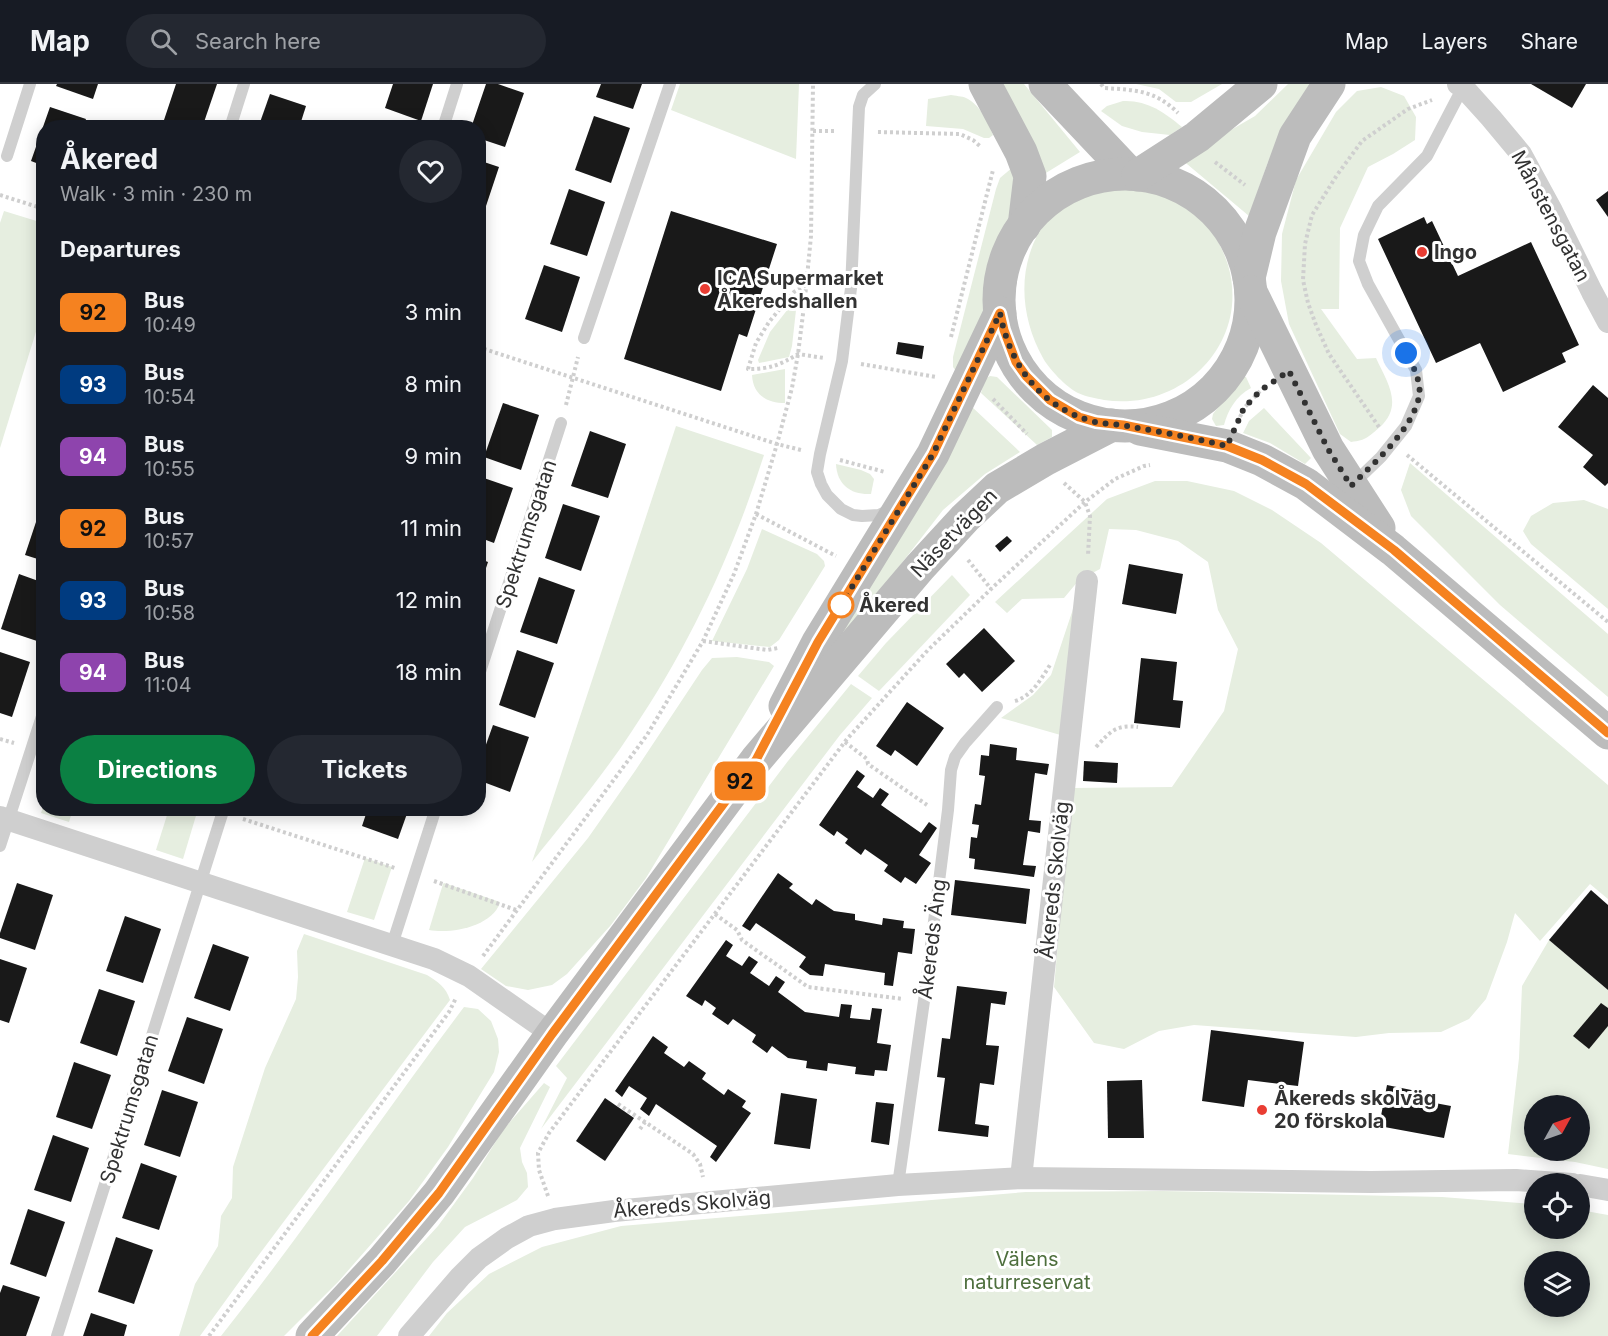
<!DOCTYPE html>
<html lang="en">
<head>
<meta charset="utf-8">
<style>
  body { margin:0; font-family:Inter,sans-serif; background:#242831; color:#f1f3f6; height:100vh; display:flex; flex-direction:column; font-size:22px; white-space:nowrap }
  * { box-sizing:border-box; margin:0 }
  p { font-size:20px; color:#9ea1a6 }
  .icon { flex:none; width:33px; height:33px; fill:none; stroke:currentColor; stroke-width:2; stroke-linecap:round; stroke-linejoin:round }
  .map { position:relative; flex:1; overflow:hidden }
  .drawer { position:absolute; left:36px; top:36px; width:450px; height:696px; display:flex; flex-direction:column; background:#171b24; border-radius:24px; box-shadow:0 3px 15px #0003 }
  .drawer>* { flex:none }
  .badge { padding:0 12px; border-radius:9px; font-size:21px; line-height:39px }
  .needle { width:39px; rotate:50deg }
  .fabs { position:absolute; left:1524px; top:1011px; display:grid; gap:12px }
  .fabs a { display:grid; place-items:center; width:66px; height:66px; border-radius:50%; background:#171b24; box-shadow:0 3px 15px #0003; font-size:30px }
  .you { position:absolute; width:30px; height:30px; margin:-15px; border:4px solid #fff; border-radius:50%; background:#1a73e8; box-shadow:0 0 0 9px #1a73e833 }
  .map>.badge { position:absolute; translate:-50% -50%; box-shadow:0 0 0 3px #fff }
  h2 { padding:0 24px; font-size:22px; line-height:54px }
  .round { display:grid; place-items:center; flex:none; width:63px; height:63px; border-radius:32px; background:#242831 }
  .summary { display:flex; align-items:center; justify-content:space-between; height:102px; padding:0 24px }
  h1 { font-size:28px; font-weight:700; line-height:45px }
  .primary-button { display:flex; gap:12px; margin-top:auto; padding:12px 24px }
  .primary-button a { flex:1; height:69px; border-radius:36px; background:#0b8043; color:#fff; font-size:24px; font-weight:700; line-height:69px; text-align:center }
  .primary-button a+a { background:#242831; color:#f1f3f6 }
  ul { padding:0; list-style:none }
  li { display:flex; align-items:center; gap:18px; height:72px; padding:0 24px }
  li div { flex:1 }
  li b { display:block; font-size:22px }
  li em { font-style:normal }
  li .badge { min-width:66px; font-weight:700; text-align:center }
  header { display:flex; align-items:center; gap:36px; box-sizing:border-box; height:84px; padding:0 30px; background:#171b24; border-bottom:2px solid #363941 }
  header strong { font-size:28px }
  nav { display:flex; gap:33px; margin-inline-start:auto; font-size:21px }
  .search { width:420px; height:54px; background:#242831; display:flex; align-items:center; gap:15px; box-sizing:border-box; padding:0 21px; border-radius:33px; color:#9ea1a6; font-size:22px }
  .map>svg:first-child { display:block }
</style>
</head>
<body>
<header>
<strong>Map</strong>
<div class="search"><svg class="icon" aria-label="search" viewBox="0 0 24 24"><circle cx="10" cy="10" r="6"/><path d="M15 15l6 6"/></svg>Search here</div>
<nav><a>Map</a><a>Layers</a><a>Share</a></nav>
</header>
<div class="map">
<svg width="1608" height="1252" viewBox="0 0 1608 1252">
  <rect width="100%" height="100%" fill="#fff"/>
  <g fill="#e6eee0" fill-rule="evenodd">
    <path d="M680,0h119l-3,75 -125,-49z"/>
    <path d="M990,0h34l56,68 -39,24z"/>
    <path d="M1136,0h86l-31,18h-15l-17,-13z"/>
    <path d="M1288,0h26l-11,14 -35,64 -19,54 -68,-57 74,-43z"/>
    <path d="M1381,3l23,9 12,21 -1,23 -22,14 -25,13 -28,61 -1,81h-18l36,50 19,-1c11,24 28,47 4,69 -12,10 -13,13 -29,15l-11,-8 -51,-110 -8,-43 1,-47 14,-54 40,-68 21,-21z"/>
    <path d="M951,11c4,1 11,1 15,3 13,6 23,24 27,37l-4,3h-5l-21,-9 -37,-3 2,-27z"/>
    <path d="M1123,17c24,-1 41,11 59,26l-12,8 -28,-3 -20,-6 -21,-15 6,-5z"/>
    <path d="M1013,83l2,32 -16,46 -10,35 -2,39 -27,57 -7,-9v-10l43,-168 4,-11z"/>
    <path d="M1118,102c8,0 16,0 23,1 18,3 35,12 49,22 19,14 31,34 38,56 23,78 -46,147 -124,135 -8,-2 -18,-3 -26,-7 -12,-6 -29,-24 -35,-35 -22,-40 -26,-86 -4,-126 5,-9 12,-19 20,-25 18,-13 38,-18 59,-21z"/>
    <path d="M4,127l39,12v86l-43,139v-225z"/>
    <path d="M793,224l3,2 -4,36 -3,11 -30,6 -1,-3 12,-28 18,-23z"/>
    <path d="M785,285v34c-18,0 -32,-8 -33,-28z"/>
    <path d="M990,292l7,1 55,53v7l-15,8 -56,-52 4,-14z"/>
    <path d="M1242,292l4,1 5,11c-15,8 -23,22 -27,37l-8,1 -4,-7 1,-5z"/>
    <path d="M971,322l49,46 -35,22 -42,36 -115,148z"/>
    <path d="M1264,324l47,50 -6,6 -35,-21 -27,-10 6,-12z"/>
    <path d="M676,342l88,29c-31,97 -75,192 -132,276 -30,46 -66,88 -100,131z"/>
    <path d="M1410,379l198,171v63l-108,-92 -89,-89 -10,-26z"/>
    <path d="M836,380l25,6 9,4 4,5 -3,15c-20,1 -34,-9 -35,-30z"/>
    <path d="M1155,397h32l47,10 38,19 49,33 287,242v114l-18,-15 -50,57 -25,-28 -8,29 -21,57 -17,20 -28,13 -52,1 -33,4 -162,-12 -35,6 -35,18 -30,-6 -40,-56 18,-199 100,-1 52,-76 14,-62 -20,-39 -10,-48 -30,-21 -42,-11 -27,-1 -9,40 -21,11 -15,18 -42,1 -15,14 -12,-11 112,-103z"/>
    <path d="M1584,416l24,9v100l-77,-65 -8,-13 8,-15 22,-13z"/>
    <path d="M762,445l55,25 7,7 1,5 -46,74 -9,7 -58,-6 35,-72z"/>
    <path d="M952,491l18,20 -91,96 -21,-15 28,-33z"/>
    <path d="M1073,525l-9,127 -63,-18 32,-23 18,-20z"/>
    <path d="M737,573l32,5 5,4 -128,212 -35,47 -44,49 -15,11 -24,5 -22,-4 -25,-17 107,-131 47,-67 67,-101 10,-12z"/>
    <path d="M851,600l21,14 -32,37 -299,394 26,-51 -11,-12 232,-305z"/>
    <path d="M43,723l1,1 29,1 -4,13 -28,-9z"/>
    <path d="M169,725h29l-15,50 -27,-9z"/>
    <path d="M365,774l27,9 -18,53 -27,-8z"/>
    <path d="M444,799l53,18 3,2c-9,24 -49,31 -71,27l14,-46z"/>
    <path d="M304,850l123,41c11,7 19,12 23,25l-195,260 -55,76h-21l16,-52 23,-38 3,-30 11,-18 1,-31 32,-99 31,-69 2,-22 -1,-26z"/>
    <path d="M1549,856l59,50v179l-33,-7 -67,-8 11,-96 3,-72zM1534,1022h46v44h-46z"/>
    <path d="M464,923l14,2 13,12 7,18 1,13 -5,20 -46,75 -39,54 -71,81 -54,54h-63c85,-107 161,-220 243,-329z"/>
    <path d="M544,999l6,4 -30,61 2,14 5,11 1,14 -11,13 -52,27 -32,35 -56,74h-40l101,-110 35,-48 30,-48z"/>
    <path d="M1162,1107l280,6 92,7v24h46v-18l28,5v121h-1179l18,-23 42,-39 53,-27 79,-21 405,-34zM1534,1178h46v44h-46z"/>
  </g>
  <g fill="#191919">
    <path d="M57,0h41l-5,15 -37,-13z"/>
    <path d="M176,0h41l-15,44h-17l-21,-8z"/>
    <path d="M393,0h40l-12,37 -36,-13z"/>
    <path d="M486,0h12l26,9 -19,54 -27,-9v-10h-7z"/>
    <path d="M601,0h41l-9,25 -37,-12z"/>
    <path d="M1531,0h55l-14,24z"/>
    <path d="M270,10l36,12 -7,22h-41z"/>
    <path d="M50,23l36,12 -3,9h-39v38l-13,-5z"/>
    <path d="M594,32l36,12 -19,55 -36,-13z"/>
    <path d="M478,76l21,7 -18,54 -3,-1z"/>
    <path d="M569,105l36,13 -18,54 -37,-12z"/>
    <path d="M1608,107v26l-12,-17z"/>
    <path d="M671,127l106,33 -30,93 -8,-3 -18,57 -97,-32z"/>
    <path d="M1424,133l3,7 5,-3 26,55 73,-34 48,103 -17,8 4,9 -63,30 -23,-49 -44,20 -58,-124z"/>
    <path d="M544,181l36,12 -18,55 -37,-13z"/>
    <path d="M898,258l26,4 -2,13 -26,-5z"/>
    <path d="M1593,301l15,13v85l-3,3 -22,-19 10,-12 -35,-28z"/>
    <path d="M503,319l36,12 -18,55 -37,-13z"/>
    <path d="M590,347l36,13 -18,54 -37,-12z"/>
    <path d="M478,392l35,12 -19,55 -16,-6z"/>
    <path d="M43,417h1v60l-19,-6z"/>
    <path d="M563,420l37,12 -19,55 -36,-13z"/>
    <path d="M1007,452l5,5 -12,11 -5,-6z"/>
    <path d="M478,474l10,4 -9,27h-1z"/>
    <path d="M1129,480l54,10 -7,40 -54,-10z"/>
    <path d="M19,490l25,9v40l-7,18 -36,-12z"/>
    <path d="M539,493l36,13 -18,54 -37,-12z"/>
    <path d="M984,544l31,33 -33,31 -18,-19 -5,5 -13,-14z"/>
    <path d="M517,566l37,13 -19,55 -36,-13z"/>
    <path d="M0,568l30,10 -18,55 -12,-4z"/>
    <path d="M1141,574l36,4 -4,38 10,1 -3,27 -46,-5z"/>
    <path d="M907,618l37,26 -27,38 -22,-16 -4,6 -15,-10z"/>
    <path d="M493,641l36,12 -19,55 -32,-12v-13z"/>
    <path d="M990,660l27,4 -1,12 33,4 -2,11 -12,-2 -6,47 12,1 -1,12 -12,-2 -5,34 13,1 -2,11 -60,-8 1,-10 -6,-1 2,-21 6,1 2,-13 -7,-1 3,-20 6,1 4,-29 -6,-1 2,-20 8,1z"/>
    <path d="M1084,677l34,2 -1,20 -34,-2z"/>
    <path d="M857,686l8,6 -8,11 16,11 7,-10 9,6 -8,11 40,28 8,-11 8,6 -18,27 12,8 -15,21 -11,-7 -4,6 -17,-12 4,-6 -23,-16 -4,6 -16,-12 3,-4 -11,-8 -3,5 -15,-11z"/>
    <path d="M368,724h41l-11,31 -36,-13z"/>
    <path d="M778,789l15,11 -4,4 23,17 4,-6 18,12 21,3v6l27,5 1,-7 21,3 -1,7 12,1 -3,25 -14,-2 -5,34 -9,-1 1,-12 -60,-9 -2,12 -13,-1 -11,-8 7,-10 -50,-34 -6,8 -8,-5z"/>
    <path d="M955,796l75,9 -4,35 -75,-9z"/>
    <path d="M17,799l36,12 -18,55 -35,-12v-5z"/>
    <path d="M1591,806l17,15v85l-59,-50z"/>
    <path d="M125,832l36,13 -18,54 -37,-12z"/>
    <path d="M726,856l7,5 -7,11 16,10 7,-10 9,6 -8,11 19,13 7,-10 9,6 -7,10 27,20 34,5 2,-13 11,1 -2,13 20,2 2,-12 10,1 -5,34 14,2 -4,26 -12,-1 -1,6 -19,-2 1,-7 -28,-4 -1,8 -21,-3 1,-7 -19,-3 -16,-12 -5,7 -15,-11 4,-7 -23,-16 -5,6 -16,-11 4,-6 -11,-8 -3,6 -16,-10z"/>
    <path d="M213,860l36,13 -19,54 -36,-13z"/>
    <path d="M0,875l27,9 -18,55 -9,-3z"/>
    <path d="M957,902l50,6 -2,13 -14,-2 -5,42 13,1 -5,39 -14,-2 -5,41 14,2 -1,11 -50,-6 7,-53 -8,-1 5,-39 8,1z"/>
    <path d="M99,905l36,12 -18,55 -37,-13z"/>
    <path d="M1601,919l7,5v18l-19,23 -16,-13z"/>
    <path d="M187,933l36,12 -19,55 -36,-13z"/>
    <path d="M1211,946l93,12 -6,44 -50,-6 -4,27 -42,-6z"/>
    <path d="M653,952l15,11 -4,6 20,14 5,-6 17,12 -4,6 22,16 4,-6 18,12 -4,6 9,6 -35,49 -6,-5 7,-11 -61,-42 -7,12 -9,-7 7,-11 -18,-12 -7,11 -7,-6z"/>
    <path d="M74,978l37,13 -19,54 -36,-12z"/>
    <path d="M1142,996l2,58h-36l-1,-57z"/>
    <path d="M1387,1001l34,7 -2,8 32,6 -7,32 -65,-12z"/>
    <path d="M162,1006l36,12 -18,55 -36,-12z"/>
    <path d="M781,1009l36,6 -7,50 -36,-5z"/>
    <path d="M605,1014l29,20 -29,43 -29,-20z"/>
    <path d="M876,1018l18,2 -5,41 -18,-3z"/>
    <path d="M53,1051l36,13 -18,54 -37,-12z"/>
    <path d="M141,1079l36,13 -18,54 -37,-12z"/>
    <path d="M28,1125l37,13 -19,55 -36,-13z"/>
    <path d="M116,1153l37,13 -19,54 -36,-12z"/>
    <path d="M3,1201l37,12 -14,39h-26v-43z"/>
    <path d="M91,1229l36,12 -3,11h-41z"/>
  </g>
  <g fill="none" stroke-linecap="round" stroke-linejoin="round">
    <g stroke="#cfcfcf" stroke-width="4" stroke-dasharray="3 3" stroke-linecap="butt">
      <path d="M1101,0l3,4c31,2 51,2 74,25"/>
      <path d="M813,47h24"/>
      <path d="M878,48l82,2 13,6 8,7"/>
      <path d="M1215,78l30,23"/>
      <path d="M0,111l44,14"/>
      <path d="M806,201l-12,7 -25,30 -13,21 -8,26c22,0 32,-4 50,-15l26,4"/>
      <path d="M951,253l42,-167"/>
      <path d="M478,263l299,97 24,6"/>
      <path d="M861,280l75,13"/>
      <path d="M993,315l34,35"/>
      <path d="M566,321l12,-48"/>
      <path d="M1240,333l4,-9 19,-20"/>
      <path d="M1379,343l-50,-73 -13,-29 -8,-22 -5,-23 2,-36 7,-29 25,-40 25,-34 46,-32 24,-9"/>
      <path d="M1407,371l201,167"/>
      <path d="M840,376l45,12"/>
      <path d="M1064,399l21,19 5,14 -2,40"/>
      <path d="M756,430l80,42"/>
      <path d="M968,476l23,29"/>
      <path d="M703,557l64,9 11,-2"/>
      <path d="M1015,617c17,-5 26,-22 35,-36"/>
      <path d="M0,655l14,4"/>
      <path d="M845,658l22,17 1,5 59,41"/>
      <path d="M1096,663c14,-15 20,-23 42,-20"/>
      <path d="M243,735l152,49"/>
      <path d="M434,797l82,29"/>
      <path d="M715,830l22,16 5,10 66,47 95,12"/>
      <path d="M483,872l164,-221 56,-94 31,-67 22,-60 21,-70 15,-56 6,-34 7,-56 6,-62 2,-152"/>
      <path d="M618,1020l75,50 7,10 3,13"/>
      <path d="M640,1045l5,-7"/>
      <path d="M548,1112l-9,-26 -1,-17 11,-20 298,-394 81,-89 63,-61 94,-87 30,-23 29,-13 6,-1"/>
      <path d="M209,1252l240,-324 7,-14"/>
    </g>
    <g stroke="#cfcfcf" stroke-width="12">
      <path d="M875,0l-12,11 -4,12 -8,181 -9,73 -22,93 -3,18 4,12 6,11 14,14 12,6 9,1 17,-1 11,-5"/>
      <path d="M230,44l14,-44"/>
      <path d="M443,44l14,-44"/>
      <path d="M7,72l23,-72"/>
      <path d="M584,254l86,-254"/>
      <path d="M1352,401l29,-28 25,-31 13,-30 -3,-26 -48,-86 -9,-23 5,-26 14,-29 49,-50 36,-69"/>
      <path d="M478,594l83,-255"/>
      <path d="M0,762l44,-136"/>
      <path d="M392,861l44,-137"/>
      <path d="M898,1101l26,-184 24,-191 3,-40 4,-13 10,-14 32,-36"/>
      <path d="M57,1252l167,-528"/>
    </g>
    <g stroke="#cfcfcf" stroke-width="22">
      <path d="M1458,0l5,3 28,31 30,36 31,57 40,81 16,30"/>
      <path d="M0,733l434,142 35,17 83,58"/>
      <path d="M1021,1094l66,-597"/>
      <path d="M1580,1101l28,5"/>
      <path d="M409,1252l51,-59 19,-19 28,-20 22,-12 26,-7 59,-8 284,-26 123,-7 350,4 145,-2 56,4"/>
    </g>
    <g stroke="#bcbcbc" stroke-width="33">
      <path d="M985,0l36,68 9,24 -6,50"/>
      <path d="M1045,0l85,90"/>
      <circle cx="1125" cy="216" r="126"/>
      <path d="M1138,91l59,-38 64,-53"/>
      <path d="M1249,194l11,-46 35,-96 34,-52"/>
      <path d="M1251,208l77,157 51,79"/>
      <path d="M1140,345l87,17 35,14 44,24 87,66 215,183"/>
      <path d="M785,622l33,-64 115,-188 67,-141"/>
      <path d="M312,1252l70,-75 57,-68 113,-159 204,-274 164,-193 45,-49 32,-30 49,-29 66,-34"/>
    </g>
  </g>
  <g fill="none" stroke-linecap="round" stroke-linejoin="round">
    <g stroke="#fff" stroke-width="14">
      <path id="line" d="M312,1252l70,-75 57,-68 113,-159 204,-274 62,-118 115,-188 67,-141 4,17 12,32 10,14 24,24 29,17 17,5 27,3 104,21 35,14 44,24 88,66 214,183"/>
    </g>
    <use href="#line" stroke="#f58220" stroke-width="9"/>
    <path stroke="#323232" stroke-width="6" stroke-dasharray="0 10.8" d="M841,521l92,-151 67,-141c10,53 41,95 95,109 10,2 21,2 32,4 33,6 67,12 100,20l17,-38 17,-18 28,-19 39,78 23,37c23,-23 61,-56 68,-89 3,-14 -6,-32 -13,-44"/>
  </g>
  <g fill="#e93d33" stroke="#fff" stroke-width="2">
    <circle cx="1422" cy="168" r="6"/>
    <circle cx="705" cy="205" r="6"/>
    <circle cx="1262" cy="1026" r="6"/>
  </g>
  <circle fill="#fff" stroke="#f58220" stroke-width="3" cx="841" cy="521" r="12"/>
  <g text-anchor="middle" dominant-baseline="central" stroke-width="6" stroke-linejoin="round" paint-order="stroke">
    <g font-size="20" fill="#323232" stroke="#fff">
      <text transform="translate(1551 132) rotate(62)">Månstensgatan</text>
      <text transform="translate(954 449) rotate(-46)">Näsetvägen</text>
      <text transform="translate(526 450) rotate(-72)">Spektrumsgatan</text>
      <text transform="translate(1054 796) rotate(-84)">Åkereds Skolväg</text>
      <text transform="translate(932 855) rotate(-83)">Åkereds Äng</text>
      <text transform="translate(129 1025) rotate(-73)">Spektrumsgatan</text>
      <text transform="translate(692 1120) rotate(-5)">Åkereds Skolväg</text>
    </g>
    <g font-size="20" font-weight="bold" fill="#323232" stroke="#fff" text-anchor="start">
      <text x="1434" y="168">Ingo</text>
      <text x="717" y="194">ICA Supermarket<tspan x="717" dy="23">Åkeredshallen</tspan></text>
      <text x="1274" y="1014">Åkereds skolväg<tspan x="1274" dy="23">20 förskola</tspan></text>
    </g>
    <g font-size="20" font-weight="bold" fill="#323232" stroke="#fff" text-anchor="start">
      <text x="859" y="521">Åkered</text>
    </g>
    <g font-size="20" fill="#4e6f3d" stroke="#fff">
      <text x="1027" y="1175">Välens<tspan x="1027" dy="23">naturreservat</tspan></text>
    </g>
  </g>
</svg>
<div class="fabs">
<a><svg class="needle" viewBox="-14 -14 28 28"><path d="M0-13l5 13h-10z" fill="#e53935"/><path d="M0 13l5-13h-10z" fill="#9ea1a6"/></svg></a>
<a><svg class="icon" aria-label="locate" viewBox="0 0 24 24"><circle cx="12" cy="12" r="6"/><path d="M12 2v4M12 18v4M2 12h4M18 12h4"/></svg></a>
<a><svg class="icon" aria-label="layers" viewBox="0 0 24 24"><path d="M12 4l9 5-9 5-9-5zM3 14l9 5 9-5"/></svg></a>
</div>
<div class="you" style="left:1406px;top:269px"></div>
<b class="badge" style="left:740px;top:697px;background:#f58220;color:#111">92</b>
<section class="drawer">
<div class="summary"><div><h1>Åkered</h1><p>Walk · 3 min · 230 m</p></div><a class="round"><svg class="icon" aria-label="heart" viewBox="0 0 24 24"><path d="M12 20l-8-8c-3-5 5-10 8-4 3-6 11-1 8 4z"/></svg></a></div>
<h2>Departures</h2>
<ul>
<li><span class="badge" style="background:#f58220;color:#111">92</span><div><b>Bus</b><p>10:49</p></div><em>3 min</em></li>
<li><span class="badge" style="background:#003b80;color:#fff">93</span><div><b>Bus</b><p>10:54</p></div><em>8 min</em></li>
<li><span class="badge" style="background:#8e44ad;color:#fff">94</span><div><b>Bus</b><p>10:55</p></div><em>9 min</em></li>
<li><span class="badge" style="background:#f58220;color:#111">92</span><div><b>Bus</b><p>10:57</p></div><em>11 min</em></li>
<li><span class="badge" style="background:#003b80;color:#fff">93</span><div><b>Bus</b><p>10:58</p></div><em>12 min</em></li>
<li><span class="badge" style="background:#8e44ad;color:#fff">94</span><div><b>Bus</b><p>11:04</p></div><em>18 min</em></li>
</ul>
<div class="primary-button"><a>Directions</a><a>Tickets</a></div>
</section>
</div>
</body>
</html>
